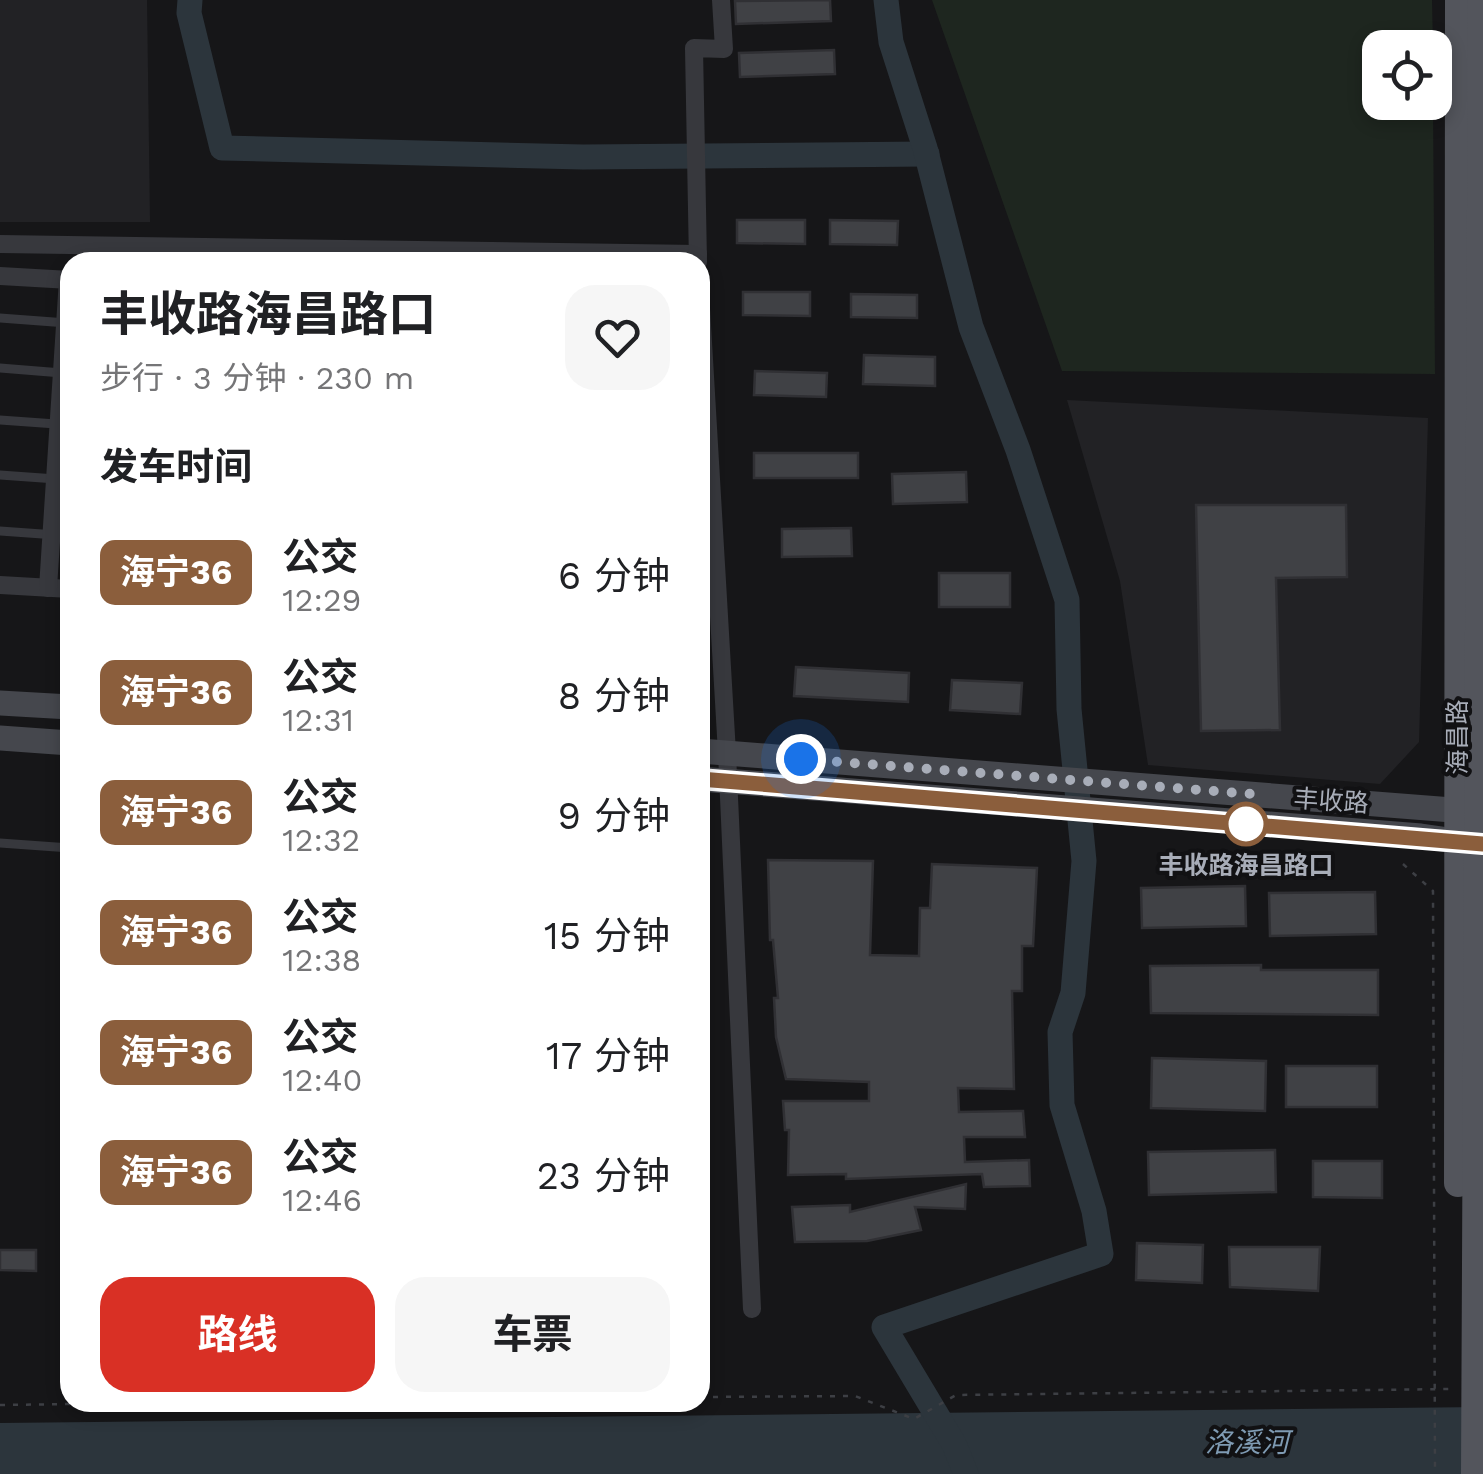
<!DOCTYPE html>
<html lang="zh">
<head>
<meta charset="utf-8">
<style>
  body { margin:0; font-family:"Work Sans","Noto Sans SC",sans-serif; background:#f6f6f6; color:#202124; height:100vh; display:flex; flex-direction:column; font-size:38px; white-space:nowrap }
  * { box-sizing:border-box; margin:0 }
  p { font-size:32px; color:#757577 }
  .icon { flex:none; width:55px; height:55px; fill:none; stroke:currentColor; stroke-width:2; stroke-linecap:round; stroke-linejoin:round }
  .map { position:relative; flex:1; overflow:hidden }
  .drawer { position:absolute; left:60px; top:252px; width:650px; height:1160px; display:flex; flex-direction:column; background:#fff; border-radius:30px; box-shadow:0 5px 15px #0003 }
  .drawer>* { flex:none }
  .badge { padding:0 20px; border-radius:15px; font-size:35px; line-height:65px }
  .tools { position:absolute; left:1362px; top:30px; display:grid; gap:20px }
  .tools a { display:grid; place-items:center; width:90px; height:90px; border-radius:20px; background:#fff; box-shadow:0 5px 15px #0003; font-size:50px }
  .you { position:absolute; width:50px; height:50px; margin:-25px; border:8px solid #fff; border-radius:50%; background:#1a73e8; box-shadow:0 0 0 15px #1a73e833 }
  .map>.badge { position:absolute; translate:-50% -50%; box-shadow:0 0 0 5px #fff }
  h2 { padding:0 40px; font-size:38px; line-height:90px }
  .round { display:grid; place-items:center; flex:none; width:105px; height:105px; border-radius:30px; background:#f6f6f6 }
  .overview { display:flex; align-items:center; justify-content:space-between; height:170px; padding:0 40px }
  h1 { font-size:48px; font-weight:700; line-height:75px }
  .action { display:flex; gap:20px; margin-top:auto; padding:20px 40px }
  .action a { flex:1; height:115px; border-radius:30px; background:#d93025; color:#fff; font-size:40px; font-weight:700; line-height:115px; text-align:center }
  .action a+a { background:#f6f6f6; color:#202124 }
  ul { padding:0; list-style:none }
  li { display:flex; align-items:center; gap:30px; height:120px; padding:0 40px }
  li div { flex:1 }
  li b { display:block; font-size:38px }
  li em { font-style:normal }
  li .badge { min-width:110px; font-weight:700; text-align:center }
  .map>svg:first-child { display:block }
</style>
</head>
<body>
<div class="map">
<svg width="1483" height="1474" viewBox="0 0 1483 1474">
  <rect width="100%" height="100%" fill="#161618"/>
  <g fill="#222225">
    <path d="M0,0h147l3,222h-150z"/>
    <path d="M1067,400l361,18 -9,324 -39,42 -232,-19 -28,-184z"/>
  </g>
  <path fill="#1e261f" d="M932,0h500l1,47 -53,1v54l53,1 2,271 -373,-3z"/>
  <path fill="#2c353c" d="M1483,1407v67h-1483v-51z"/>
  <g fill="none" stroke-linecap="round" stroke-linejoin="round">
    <g stroke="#2c353c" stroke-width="25">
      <path d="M190,0l-1,13 33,135 361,9 344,-3"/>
      <path d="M886,0l5,42 34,106 46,179 47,123 49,150 2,109 15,152 -11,132 -13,39 2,73 32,106 7,43 -217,73 70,117 12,30"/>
    </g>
  </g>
  <g fill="#404145" stroke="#303034" stroke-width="2.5">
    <path d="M830,0l1,21 -95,3 -1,-23z"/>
    <path d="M834,50l1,24 -95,3 -1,-24z"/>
    <path d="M737,220h68v24l-68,-1z"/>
    <path d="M830,220l68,1 -1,24 -67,-1z"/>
    <path d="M743,292h67v24l-67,-1z"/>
    <path d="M851,294l66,1v23l-66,-1z"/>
    <path d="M864,355l71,2v29l-72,-2z"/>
    <path d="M755,371l72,2 -1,24 -72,-2z"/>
    <rect x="754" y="453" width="104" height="25"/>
    <path d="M966,472l1,30 -74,2 -1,-30z"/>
    <path d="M1196,505h150l1,72 -71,1 4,152 -79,1z"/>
    <path d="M851,528l1,28 -70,1v-28z"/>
    <rect x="939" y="573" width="71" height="34"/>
    <path d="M796,667l113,6 -1,29 -114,-6z"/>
    <path d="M952,680l70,3 -2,31 -70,-4z"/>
    <path d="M768,860l105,1 -3,94 49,1 1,-48h10l2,-44 105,4 -4,78h-11v45h-10l2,98 -56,-1 1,24 64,-1 2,26h-61l1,25 64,-2 1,26 -46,1 -2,-13 -136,5v-5l-58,1 1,-45h-4l-2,-29h86v-19l-83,-3 -10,-42 -2,-39h4l-5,-58h-3z"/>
    <path d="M1245,886l1,40 -104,2 -1,-40z"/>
    <path d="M1375,892l1,42 -106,2 -1,-43z"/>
    <path d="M1261,965v5h117v45l-227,-2 -1,-47z"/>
    <path d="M1152,1058l114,3 -1,50 -114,-3z"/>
    <rect x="1286" y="1066" width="91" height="41"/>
    <path d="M1275,1150l1,42 -127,3 -1,-43z"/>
    <path d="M1313,1161h69v37l-69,-1z"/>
    <path d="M966,1184l-1,25 -50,-2 6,23 -54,11 -72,1 -3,-35 58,-2v7z"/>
    <path d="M1137,1243l66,2 -1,38 -66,-3z"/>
    <path d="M1229,1247h91l-2,44 -88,-4z"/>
    <path d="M0,1250h36v21l-36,-1z"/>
  </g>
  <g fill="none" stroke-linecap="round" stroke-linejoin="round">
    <g stroke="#3d3f44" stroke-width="2.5" stroke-dasharray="5 8" stroke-linecap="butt">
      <path d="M1403,864l30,27 2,583"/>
      <path d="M700,1397l155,-1 59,23 42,-24 497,-6"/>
      <path d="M0,1405l216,-3"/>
    </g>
    <g stroke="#37383d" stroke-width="9">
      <path d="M0,318l67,5"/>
      <path d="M0,368l62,5"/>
      <path d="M0,420l70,5"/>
      <path d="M0,475l70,5"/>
      <path d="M0,531l70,5"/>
      <path d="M0,843l70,5"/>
    </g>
    <g stroke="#37383d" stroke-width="18">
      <path d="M0,244l698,10"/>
      <path d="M698,262l-4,-214 30,1 -3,-49"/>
      <path d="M0,276l70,4"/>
      <path d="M700,291l27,462 25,556"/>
      <path d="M0,585l70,4"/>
      <path d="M48,588l20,-309"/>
    </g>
    <g stroke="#45474d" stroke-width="25">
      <path d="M0,703l70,4"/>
      <path d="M0,738l70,5"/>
      <path d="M700,751l778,61"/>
      <path d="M700,779l721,57 56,8"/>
    </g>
    <g stroke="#53555c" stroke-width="28">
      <path d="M1458,1183l1,-1183"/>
      <path d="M1475,1474l7,-1474"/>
    </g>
  </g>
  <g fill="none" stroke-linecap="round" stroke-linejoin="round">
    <g stroke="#fff" stroke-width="22">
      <path id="line" d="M700,779l783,65"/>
    </g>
    <use href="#line" stroke="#8b5e3c" stroke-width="15"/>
    <path stroke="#a8adb8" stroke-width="10" stroke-dasharray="0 18" d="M801,759l451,35 -6,30"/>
  </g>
  <circle fill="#fff" stroke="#8b5e3c" stroke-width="5" cx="1246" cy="824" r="20"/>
  <g text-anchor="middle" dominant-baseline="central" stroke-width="8" stroke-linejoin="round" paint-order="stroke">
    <g font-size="25" fill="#a8adb8" stroke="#111113">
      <text transform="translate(1457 737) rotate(-90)">海昌路</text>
      <text transform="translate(1331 801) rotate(4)">丰收路</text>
    </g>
    <g font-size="25" font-weight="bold" fill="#a8adb8" stroke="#111113">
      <text x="1246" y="865">丰收路海昌路口</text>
    </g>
    <g font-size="28" font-style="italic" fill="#7f9bb3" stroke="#111113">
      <text x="1247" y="1442">洛溪河</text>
    </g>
  </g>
</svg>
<div class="tools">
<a><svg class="icon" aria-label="locate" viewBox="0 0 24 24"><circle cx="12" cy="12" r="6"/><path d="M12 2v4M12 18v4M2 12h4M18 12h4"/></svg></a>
</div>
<div class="you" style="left:801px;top:759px"></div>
<section class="drawer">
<div class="overview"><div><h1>丰收路海昌路口</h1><p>步行 · 3 分钟 · 230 m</p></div><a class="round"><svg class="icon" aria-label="heart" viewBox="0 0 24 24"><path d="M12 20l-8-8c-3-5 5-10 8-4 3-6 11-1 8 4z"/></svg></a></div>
<h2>发车时间</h2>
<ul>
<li><span class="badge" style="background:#8b5e3c;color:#fff">海宁36</span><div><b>公交</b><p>12:29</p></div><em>6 分钟</em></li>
<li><span class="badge" style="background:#8b5e3c;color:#fff">海宁36</span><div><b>公交</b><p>12:31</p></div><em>8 分钟</em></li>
<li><span class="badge" style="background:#8b5e3c;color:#fff">海宁36</span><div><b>公交</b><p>12:32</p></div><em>9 分钟</em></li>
<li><span class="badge" style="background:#8b5e3c;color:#fff">海宁36</span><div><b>公交</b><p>12:38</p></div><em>15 分钟</em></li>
<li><span class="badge" style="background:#8b5e3c;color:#fff">海宁36</span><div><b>公交</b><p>12:40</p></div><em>17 分钟</em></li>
<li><span class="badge" style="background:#8b5e3c;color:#fff">海宁36</span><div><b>公交</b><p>12:46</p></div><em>23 分钟</em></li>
</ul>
<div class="action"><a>路线</a><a>车票</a></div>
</section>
</div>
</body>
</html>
